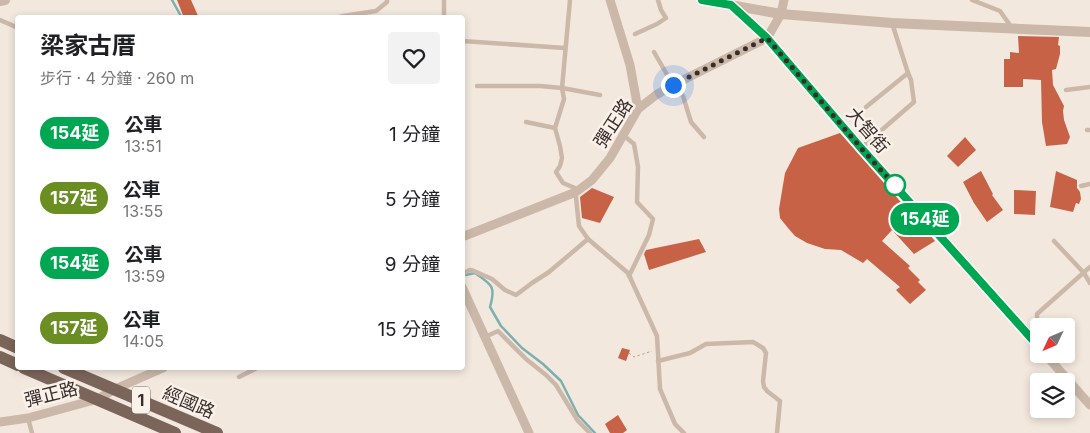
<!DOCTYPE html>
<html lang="zh-TW">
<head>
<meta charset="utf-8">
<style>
  body { margin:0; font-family:Inter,"Noto Sans TC",sans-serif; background:#f2f2f2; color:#202124; height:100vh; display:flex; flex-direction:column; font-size:19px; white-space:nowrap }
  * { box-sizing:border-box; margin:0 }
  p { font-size:16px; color:#757577 }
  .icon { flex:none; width:28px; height:28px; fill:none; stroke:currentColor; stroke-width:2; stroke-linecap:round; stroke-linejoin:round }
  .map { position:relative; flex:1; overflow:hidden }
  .sheet { position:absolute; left:15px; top:15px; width:450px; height:355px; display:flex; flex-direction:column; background:#fff; border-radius:5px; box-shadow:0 2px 8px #0003 }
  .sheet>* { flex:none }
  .badge { padding:0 10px; border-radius:16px; font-size:18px; line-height:32px }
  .needle { width:32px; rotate:226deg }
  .tools { position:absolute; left:1030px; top:318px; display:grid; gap:10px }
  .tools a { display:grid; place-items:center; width:45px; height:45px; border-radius:5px; background:#fff; box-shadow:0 2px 8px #0003; font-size:25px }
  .you { position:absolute; width:25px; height:25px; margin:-12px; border:4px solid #fff; border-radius:50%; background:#1a73e8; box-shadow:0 0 0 8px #1a73e833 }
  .map>.badge { position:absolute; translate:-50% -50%; box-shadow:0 0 0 2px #fff }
  .round { display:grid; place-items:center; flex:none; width:52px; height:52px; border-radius:5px; background:#f2f2f2 }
  .summary { display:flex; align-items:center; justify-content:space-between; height:85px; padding:0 25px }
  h1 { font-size:24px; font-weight:700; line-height:38px }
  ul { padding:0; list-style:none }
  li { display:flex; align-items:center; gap:15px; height:65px; padding:0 25px }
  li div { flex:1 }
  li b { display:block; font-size:19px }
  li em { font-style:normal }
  li .badge { min-width:55px; font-weight:700; text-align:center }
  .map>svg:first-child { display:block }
</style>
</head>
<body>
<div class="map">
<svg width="1090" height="433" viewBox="0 0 1090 433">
  <rect width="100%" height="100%" fill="#f3e8de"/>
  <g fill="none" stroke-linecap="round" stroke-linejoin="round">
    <g stroke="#7cb0b0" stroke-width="2.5">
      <path d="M172,0l10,18"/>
      <path d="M464,274l2,1 9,-2c17,12 21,13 15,34l11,19 21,22 21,16 18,17 17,34 17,18"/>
    </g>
  </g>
  <g fill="#c76247">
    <path d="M177,0h14l8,18h-15z"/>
    <path d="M1018,36l41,1 -1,8 2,1v8l-4,15 -4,1 1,15 11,21 -1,5 1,9 6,17 -3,7 -21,2 -4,-24 -1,-42 -18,-1v8h-19v-28h6v-7l9,1z"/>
    <path d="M840,133l95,108 -21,13 -22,-24 -10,11 28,25 -2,2 12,12 -2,2 8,8 -16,14 -14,-14 4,-3 -33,-28 -4,4 -22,-13 -16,-1 -18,-6 -12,-7 -7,-8 -8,-10 -1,-9 6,-36 13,-25z"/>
    <path d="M965,137l11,13 -18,17 -11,-11z"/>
    <path d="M981,171l12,23 -1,1 11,15 -16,12 -13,-19 -11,-21z"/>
    <path d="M1056,171l21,9v8l3,4 1,7 -2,5 -3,-1 -3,9 -23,-5z"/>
    <path d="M592,188l22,9 -14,26 -18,-5 -2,-21z"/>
    <path d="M1014,190l22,1 -1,24 -21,-1z"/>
    <path d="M699,239l7,13 -57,18 -5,-16 2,-4z"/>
    <path d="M622,348l8,2 -4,11 -8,-3z"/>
    <path d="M618,415l9,15 -4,3h-13l-5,-9z"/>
  </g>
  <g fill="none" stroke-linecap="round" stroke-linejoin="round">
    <path stroke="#b7a293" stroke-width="1" stroke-dasharray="2.5 2.5" stroke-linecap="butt" d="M629,353l5,4 18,-6"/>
    <g stroke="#cbb8a9" stroke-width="4.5">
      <path d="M972,0l28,11 12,17"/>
      <path d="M336,18l7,-2 33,-5 11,-9v-2"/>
      <path d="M444,18v-18"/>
      <path d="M0,20l14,6 4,3"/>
      <path d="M635,34l22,-10 9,-6 -5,-8 -3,-10"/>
      <path d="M462,41l103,7"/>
      <path d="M654,52l19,33"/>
      <path d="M675,84l8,12 8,26 13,15"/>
      <path d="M477,86h63l22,2 8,-88"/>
      <path d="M1066,90l24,-3"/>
      <path d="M600,95l-38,-7 2,11 -9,29 5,18 2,12 -2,8 -4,6 7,11 12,5 4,38 9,13 40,34 29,63 3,53 15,35 9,9"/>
      <path d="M866,107l42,-34 -16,-50"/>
      <path d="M526,122l29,6"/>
      <path d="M1087,130h3"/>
      <path d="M623,135l11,9 4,23 -1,35 16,17 -4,16 -20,41"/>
      <path d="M861,148l53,-46 -3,-22 -3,-7"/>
      <path d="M1081,186l9,-2"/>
      <path d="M1054,241l30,32 6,10"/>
      <path d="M462,274l8,-4 4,1 18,8 13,11 11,5 16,-12 17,-11 39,-33"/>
      <path d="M485,337l13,-6 28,28 20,16 10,10 22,36 12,12"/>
      <path d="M1037,342v-28l53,-47"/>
      <path d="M658,361l32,-8 16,-9 47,-2 10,6 3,5 -3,28 1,6 3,4 13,10 -3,32"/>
      <path d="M239,377l18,-9"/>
      <path d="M28,418l4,15"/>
    </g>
    <g stroke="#cbb8a9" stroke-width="9">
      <path d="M610,0l20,65 8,44"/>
      <path d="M731,5l36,33 94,110 178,199"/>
      <path d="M462,237l114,-45 16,-12 18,-22 28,-49 18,-14 19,-11 92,-46 14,-24 3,-14"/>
      <path d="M462,287l67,146"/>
      <path d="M1045,354l45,51"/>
      <path d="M0,422l28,-4 70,-19 17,-10 48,-21"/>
    </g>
    <g stroke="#cbb8a9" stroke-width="10">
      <path d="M702,0l79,14 111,9 198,9"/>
      <path d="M0,1l5,-1"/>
    </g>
    <g stroke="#7b645a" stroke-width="12">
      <path d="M0,340l18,8"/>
      <path d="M0,357l18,8"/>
      <path d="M24,368l151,65"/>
      <path d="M64,368l153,65"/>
    </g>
  </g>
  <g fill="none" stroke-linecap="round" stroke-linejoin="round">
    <g stroke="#fff" stroke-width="11">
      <path id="line" d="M702,0l29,5 36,33 94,110 178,199"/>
    </g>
    <use href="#line" stroke="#00a651" stroke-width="8"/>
    <path stroke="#382d29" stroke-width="5" stroke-dasharray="0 9" d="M673,85l94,-47 94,110 38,42 -4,-5"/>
  </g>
  <circle fill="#fff" stroke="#00a651" stroke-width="2.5" cx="895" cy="185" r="10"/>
  <g text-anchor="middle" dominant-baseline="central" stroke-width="5" stroke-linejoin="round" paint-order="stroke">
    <rect fill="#faf2ea" stroke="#726863" stroke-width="1" x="132" y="386.5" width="18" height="27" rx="4"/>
    <g font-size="16" font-weight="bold" fill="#382d29">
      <text x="141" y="400">1</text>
    </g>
    <g font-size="18" fill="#382d29" stroke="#faf2ea">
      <text transform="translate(613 123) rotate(-57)">彈正路</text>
      <text transform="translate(868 130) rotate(49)">大智街</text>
      <text transform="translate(51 394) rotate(-14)">彈正路</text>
      <text transform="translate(189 402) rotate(23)">經國路</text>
    </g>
  </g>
</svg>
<div class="tools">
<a><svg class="needle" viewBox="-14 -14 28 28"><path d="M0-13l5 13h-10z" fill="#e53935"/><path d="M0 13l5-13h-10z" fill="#757577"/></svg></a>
<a><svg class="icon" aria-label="layers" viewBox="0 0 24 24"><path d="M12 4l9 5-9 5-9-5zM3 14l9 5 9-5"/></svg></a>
</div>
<div class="you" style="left:673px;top:85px"></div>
<b class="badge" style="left:925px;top:219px;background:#00a651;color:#fff">154延</b>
<section class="sheet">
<div class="summary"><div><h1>梁家古厝</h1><p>步行 · 4 分鐘 · 260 m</p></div><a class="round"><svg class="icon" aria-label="heart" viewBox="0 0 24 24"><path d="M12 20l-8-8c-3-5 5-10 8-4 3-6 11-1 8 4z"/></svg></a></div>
<ul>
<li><span class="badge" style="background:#00a651;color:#fff">154延</span><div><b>公車</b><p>13:51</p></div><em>1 分鐘</em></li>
<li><span class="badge" style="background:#6b8e23;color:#fff">157延</span><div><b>公車</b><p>13:55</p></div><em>5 分鐘</em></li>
<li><span class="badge" style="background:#00a651;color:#fff">154延</span><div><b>公車</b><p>13:59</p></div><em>9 分鐘</em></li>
<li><span class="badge" style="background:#6b8e23;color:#fff">157延</span><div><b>公車</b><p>14:05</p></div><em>15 分鐘</em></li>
</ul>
</section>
</div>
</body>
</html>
